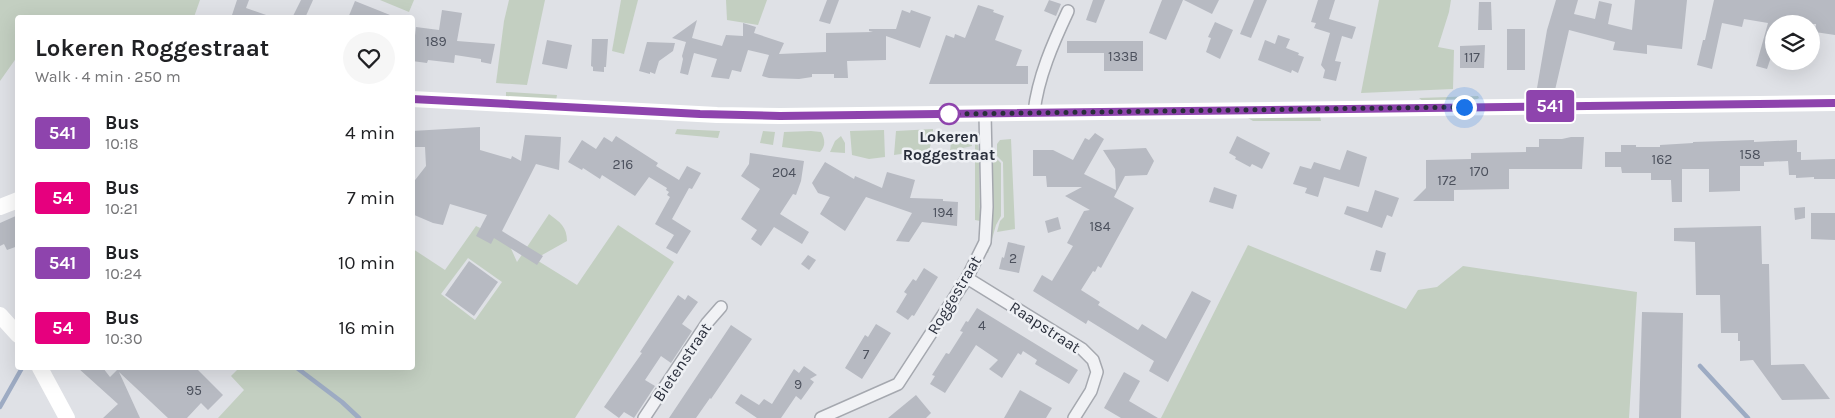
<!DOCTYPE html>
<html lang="en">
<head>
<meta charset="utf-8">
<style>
  body { margin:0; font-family:Karla,sans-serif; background:#f6f6f6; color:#202124; height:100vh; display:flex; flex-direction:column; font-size:19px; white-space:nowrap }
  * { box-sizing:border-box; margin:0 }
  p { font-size:16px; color:#757577 }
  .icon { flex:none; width:28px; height:28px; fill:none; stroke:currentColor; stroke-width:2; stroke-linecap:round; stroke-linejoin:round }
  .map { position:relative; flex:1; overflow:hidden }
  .details { position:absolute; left:15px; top:15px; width:400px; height:355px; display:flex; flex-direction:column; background:#fff; border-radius:5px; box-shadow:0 5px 20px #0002 }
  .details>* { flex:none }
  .badge { padding:0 10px; border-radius:4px; font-size:18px; line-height:32px }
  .buttons { position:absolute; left:1765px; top:15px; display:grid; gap:10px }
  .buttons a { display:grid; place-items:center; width:55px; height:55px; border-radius:50%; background:#fff; box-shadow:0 5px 20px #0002; font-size:25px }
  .you { position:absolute; width:25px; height:25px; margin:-12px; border:4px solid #fff; border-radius:50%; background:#1a73e8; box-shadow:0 0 0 8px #1a73e833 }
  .map>.badge { position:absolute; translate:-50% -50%; box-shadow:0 0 0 2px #fff }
  .round { display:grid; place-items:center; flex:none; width:52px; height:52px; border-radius:26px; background:#f6f6f6 }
  .overview { display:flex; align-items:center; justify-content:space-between; height:85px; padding:0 20px }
  h1 { font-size:24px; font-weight:700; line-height:38px }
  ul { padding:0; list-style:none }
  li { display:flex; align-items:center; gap:15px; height:65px; padding:0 20px }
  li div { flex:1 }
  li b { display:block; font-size:19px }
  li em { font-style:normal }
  li .badge { min-width:55px; font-weight:700; text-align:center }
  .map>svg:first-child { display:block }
</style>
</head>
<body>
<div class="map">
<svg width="1835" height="418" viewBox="0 0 1835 418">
  <rect width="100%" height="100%" fill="#dfe1e6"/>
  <g fill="#c3cfc1" fill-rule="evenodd">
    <path d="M0,0h200l-6,17 -176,1 -1,39 -17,24z"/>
    <path d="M380,0h34l-5,12z"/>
    <path d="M509,0h36l-18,85 -31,-2 8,-62z"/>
    <path d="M621,0h17l-14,54 -12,-3z"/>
    <path d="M726,0h41l-9,25 -31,-5z"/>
    <path d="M1379,0h72l-2,12 -11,35 16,3 -1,39 -92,4z"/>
    <path d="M506,92l51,3 -1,6 -50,-4z"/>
    <path d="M1478,96l1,2c-13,7 -40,3 -55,4l-5,-4z"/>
    <path d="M1320,116l1,5h-68l-5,-3z"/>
    <path d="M677,129l43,2 -2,7 -43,-4z"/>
    <path d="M933,129v9l-4,12 -35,5 2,-24z"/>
    <path d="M884,130l1,27 -16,2 -17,-4 -2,-24z"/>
    <path d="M763,131l12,1 -2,13 -13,-2z"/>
    <path d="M811,131l10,1c4,7 5,14 -1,20l-38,-5 2,-15z"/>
    <path d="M952,134c9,0 19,2 20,12l-22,5z"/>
    <path d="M972,134l6,11 1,8 1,68 -5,-1v-77l-5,-7z"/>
    <path d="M841,136l4,7v10l-15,-1 5,-11z"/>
    <path d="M1011,139l4,90 -18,3 3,-11 4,-4 -1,-55 -6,-6v-12l3,-4z"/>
    <path d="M992,154l9,9v53l-5,9 -8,28 -2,-1 5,-48z"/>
    <path d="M549,214c11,8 18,13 18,27l-32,18 42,26 41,-60 56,37 -99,156h-357l26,-28 -13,-14 8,-8h173l1,-119 32,21 31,-44 17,8 16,10 8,18zM468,258l34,24 -27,38 -34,-26z"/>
    <path d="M1248,245l158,64 12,-19 19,-3 26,-21 174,26 -8,126h-468z"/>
  </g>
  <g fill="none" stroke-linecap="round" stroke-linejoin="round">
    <g stroke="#9dabc3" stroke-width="4.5">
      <path d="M1700,366l48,52"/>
      <path d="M297,368l45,34 17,16"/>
      <path d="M0,407l22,-39"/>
    </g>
  </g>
  <g fill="#b7bac2">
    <path d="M237,0h12l-3,8 23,8v2h-38z"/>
    <path d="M301,0h12l-8,18h-13z"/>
    <path d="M827,0h12l-9,24 -11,-3z"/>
    <path d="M1049,0l12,4 -5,12 -12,-5z"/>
    <path d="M1093,0h12l-9,23 -10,-3z"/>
    <path d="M1162,0h21l-17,40 -17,-7z"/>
    <path d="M1184,0h35l-7,14z"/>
    <path d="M1254,0h13l-16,38 -11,-4z"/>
    <path d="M1318,0h17l-6,19 27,8 -4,12 -10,-3 -7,25 6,1 -5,19 -13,-3 2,-8 -4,-5 9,-32 -16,-5 2,-5 -5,-1z"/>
    <path d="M1556,0h22l-4,14 21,5 4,-18 13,3 -4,20 24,6 3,-30h52l-5,49 -35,-4v9l-34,-4 2,-8 -46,-12 -14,60 -18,-2 10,-58z"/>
    <path d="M1714,0h121v35l-20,-3 1,-8h-42v33h-3l-4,12 -11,-3 12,-43 -24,-4 -2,8 -20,-4 -10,46 -15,-4 6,-25h2z"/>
    <path d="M355,1l40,16v1h-47z"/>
    <path d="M1479,2h12l1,28h-14z"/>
    <path d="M978,5l16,5 -1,2 11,4 -9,24 27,10 -6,16h12v18h-99l17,-49 8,3 1,-4 10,4z"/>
    <path d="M442,10l20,3 -5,28 38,3 -4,20 -10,-2v-3l-26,-4 -1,8 -26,-3 -1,3 -15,-2 4,-34 23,3z"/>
    <path d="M902,10l8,3 1,-3 20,7 -11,31 -34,-12v24l-39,1 1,17h-14v-4h-22v3l-13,2 -30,-1 -7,-2 7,-21 -21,-5 -7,22 -9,-2 -3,9 -18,-2 6,-18 -23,-6 -6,22 -8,-2 3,-14 -1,-3 4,-14 -14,-4 25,-18 -5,18 30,8 4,-11 17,1v-13l13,4 -2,6 30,10 -5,11 47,-2v-19l47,-1 -4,-1v-2h27z"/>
    <path d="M1215,22l18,8 -13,29 -14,-7 5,-14 -3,-1z"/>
    <rect x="1507" y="29" width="18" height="41"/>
    <path d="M1278,35l12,4 -4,9 13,5 -1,2 6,2 -6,16 -6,-3 -1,3 -33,-13 7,-20 10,4z"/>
    <path d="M592,39h16l-2,28h-2v5l-11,-1v-4l-2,-1z"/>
    <path d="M547,40l25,5 -5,24 -25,-5z"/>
    <path d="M1067,41h76v30h-39v-18h-37z"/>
    <path d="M647,42l28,1 -2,8 -14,10 -4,13 -5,-2v2l-11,-3z"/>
    <path d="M1485,45l-1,23h-24v-22z"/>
    <path d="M480,127v23l31,9 1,-3 9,5 4,-26 36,2 -2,33 -23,-6 -34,67 41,25 -6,9 -43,-27 -3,6 -15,-8 11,-21 -37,-11 -7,21 -10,-2 -21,-9v-30l14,-18 -1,-19h-13v-16z"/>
    <path d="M1095,133l9,6 -20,35 32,16 -1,-21 -12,-19 43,-2 8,13 -7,14 -22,1 -11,21 20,11 -33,60 -3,-2 -3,6 -2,-1 -12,19 19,12 -2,3 40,25 4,-6 24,15 26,-48 19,10 -43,81 -19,-11 5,-10 -66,-41 -2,4 -53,-33 9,-16 10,6 21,-35 -6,-3 17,-32 6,-1 -25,-14 17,-9h-35l-1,-11h-13v-26h20l20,10 12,-22 4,2z"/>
    <path d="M616,136l42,27 -2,3 23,14 8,-14 14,7 -9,16 -3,-1 -17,31 19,12 -14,23 -11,-6 8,-13 -19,-11 15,-27 -3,-2 2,-3 -3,-2 1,-2 -18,-11 -14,19 -33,-21 -2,4 -17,-11 -1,2 -14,-8 14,-22 14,9 8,-12 8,5z"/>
    <path d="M1237,136l33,17 -8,16 -10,-5 -2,3 -15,-8 1,-2 -7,-4z"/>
    <path d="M1571,137h13l-2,32h-73v20l-55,1v11h-41l13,-13v-28l45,-1v-6l55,-1v-5h13v-8h23z"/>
    <path d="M1754,140v2l43,-2v12h4v8l34,-1v20h-21v-2l-18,1v-3h-7l-1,-14 -24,1v4h-24v25l-31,1v-23h-27v33h-10l-1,-22h-20v-7h-29l-1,-6h-16v-15h16v-7h15v2h24v-2l33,-2v-1z"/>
    <path d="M1347,150l20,7 -8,30 -35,-10 -6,20 -13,-4 2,-5 -14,-4 7,-18 11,3 3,-7 26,8z"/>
    <path d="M750,153l54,8 -3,20 -5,14 -3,-1 -13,20 29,18 -7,12 -28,-17 -13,19 -10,-7 6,-9 -16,-11 19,-30 -19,-13 8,-12z"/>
    <path d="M825,162l29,17 1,-3 27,12 5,-16 28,8 -5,18 33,1v2l15,1 -1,24 -35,-4 -13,20 -13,-1 16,-28 -46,-16 -21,34 -25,-17 10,-17 -12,-4 -6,-10z"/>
    <path d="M1214,187l23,8 -4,14 -24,-7z"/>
    <path d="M1375,190l24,8 -7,19 -5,-2 -5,13 -38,-14 3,-8 21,6z"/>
    <path d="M1805,207v11l-10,2 -1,-12z"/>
    <path d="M1811,213h24v27l-24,-1z"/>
    <path d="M18,215v31l-11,4 -3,-6 -4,2v-23z"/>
    <path d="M1058,217l3,12 -13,4 -3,-12z"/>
    <path d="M1761,226l1,38h7l2,101 33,-1 26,35 -48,1 -29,-40 -13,1v-20h-2v-8h-17l-1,-38h-24l-1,-53 -21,-1v-13z"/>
    <path d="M1008,242l17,4 -6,27 -20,-4 3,-12 2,1z"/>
    <path d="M1376,250l10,3 -5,19 -11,-2z"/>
    <path d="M808,255l8,5 -7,10 -8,-6z"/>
    <path d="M469,261l29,21 -24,34 -29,-21z"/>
    <path d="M924,268l14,9 -24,39 -2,-1 -4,5 -12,-8 11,-18 -3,-2 9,-13 3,2z"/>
    <path d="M678,295l7,5 3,-5 10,7 -16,22 10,7 -21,32 -10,-7 -16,24 10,6 -21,32 -10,-6 -5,6 -15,-11 38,-54 -2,-1z"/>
    <path d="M977,308l101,62 -9,14 -34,-20 2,-4 -14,-9 -2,4 -3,-2 -16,25 -13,-9 9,-9 -22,-15 -31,48 -15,-9 5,-8 -3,-1 14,-22 3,1 14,-22 -3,-1 6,-10 2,1z"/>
    <path d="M1642,312l41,1 -2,105h-42z"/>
    <path d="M876,324l15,9 -29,46 -17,-11 20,-33 3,2z"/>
    <path d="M731,325l21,14 -41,60 -1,-1 -14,20h-27z"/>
    <path d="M804,366l13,9 -7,4 4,3 -13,18 -5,-4 -15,22h-24l-22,-15 6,-9 18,11 5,-6 8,5 22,-35 5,4z"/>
    <path d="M78,368h25l7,9 7,-7 -2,-2h81l27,27 -15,15 -7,-7 -14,15h-19l-49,-46 21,46h-37l15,-14z"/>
    <path d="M1124,372l16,9 -11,20 29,17h-37l-17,-10z"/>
    <path d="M1020,390l32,18 -6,10h-42z"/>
    <path d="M916,395l15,18 -5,5h-38z"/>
  </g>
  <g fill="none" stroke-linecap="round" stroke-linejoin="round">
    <g stroke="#a5a8af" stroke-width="14">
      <g id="street">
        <path d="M1034,112c4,-35 19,-69 34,-101"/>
        <path d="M967,278l115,71 11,11 4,12 -6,19 -17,27"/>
        <path d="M644,418l63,-95 14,-16"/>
        <path d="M821,418l77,-34 69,-106 18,-36 2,-35 -2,-94"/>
      </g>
    </g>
    <use href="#street" stroke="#f1f2f5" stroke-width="11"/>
    <g stroke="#fff" stroke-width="16">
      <path d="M412,99l305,16 63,1 1055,-13"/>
      <path d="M0,207l18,-7"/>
      <path d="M0,315l18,20"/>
      <path d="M40,368l27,50"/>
    </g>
  </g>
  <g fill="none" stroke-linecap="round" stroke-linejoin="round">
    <g stroke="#fff" stroke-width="11">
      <path id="line" d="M412,99l288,15 80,2 1055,-13"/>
    </g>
    <use href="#line" stroke="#8e44ad" stroke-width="8"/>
    <path stroke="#292e3b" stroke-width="5" stroke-dasharray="0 9" d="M949,114l515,-7"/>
  </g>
  <circle fill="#fff" stroke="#8e44ad" stroke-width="2.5" cx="949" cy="114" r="10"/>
  <g text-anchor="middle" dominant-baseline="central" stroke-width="5" stroke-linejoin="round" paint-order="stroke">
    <g font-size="14" fill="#4c515d">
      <text x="436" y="41">189</text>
      <text x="1123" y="56">133B</text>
      <text x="1472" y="57">117</text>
      <text x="1750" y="154">158</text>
      <text x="1662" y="159">162</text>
      <text x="623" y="164">216</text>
      <text x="1479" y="171">170</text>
      <text x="784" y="172">204</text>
      <text x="1447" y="180">172</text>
      <text x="943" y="212">194</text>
      <text x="1100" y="226">184</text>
      <text x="1013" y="258">2</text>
      <text x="982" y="325">4</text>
      <text x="866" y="354">7</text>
      <text x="798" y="384">9</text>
      <text x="194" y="390">95</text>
    </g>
    <g font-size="16" font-weight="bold" fill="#292e3b" stroke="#eef0f4">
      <text x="949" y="136">Lokeren<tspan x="949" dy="18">Roggestraat</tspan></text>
    </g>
    <g font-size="16" fill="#292e3b" stroke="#eef0f4">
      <text transform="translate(954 295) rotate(-59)">Roggestraat</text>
      <text transform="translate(1045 327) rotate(33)">Raapstraat</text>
      <text transform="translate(682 362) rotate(-56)">Bietenstraat</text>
    </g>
  </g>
</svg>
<div class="buttons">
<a><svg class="icon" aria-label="layers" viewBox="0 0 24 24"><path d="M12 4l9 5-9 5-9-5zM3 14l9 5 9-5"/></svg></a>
</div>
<div class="you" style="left:1464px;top:107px"></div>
<b class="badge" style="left:1550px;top:106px;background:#8e44ad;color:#fff">541</b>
<section class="details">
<div class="overview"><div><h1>Lokeren Roggestraat</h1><p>Walk · 4 min · 250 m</p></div><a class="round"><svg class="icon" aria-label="heart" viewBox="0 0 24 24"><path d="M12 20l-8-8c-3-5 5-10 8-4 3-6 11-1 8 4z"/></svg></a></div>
<ul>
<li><span class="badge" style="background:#8e44ad;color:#fff">541</span><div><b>Bus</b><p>10:18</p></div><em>4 min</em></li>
<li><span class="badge" style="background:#e6007e;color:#fff">54</span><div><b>Bus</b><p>10:21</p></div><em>7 min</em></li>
<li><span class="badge" style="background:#8e44ad;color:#fff">541</span><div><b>Bus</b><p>10:24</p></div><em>10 min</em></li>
<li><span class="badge" style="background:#e6007e;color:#fff">54</span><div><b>Bus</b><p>10:30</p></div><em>16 min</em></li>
</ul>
</section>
</div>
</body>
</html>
